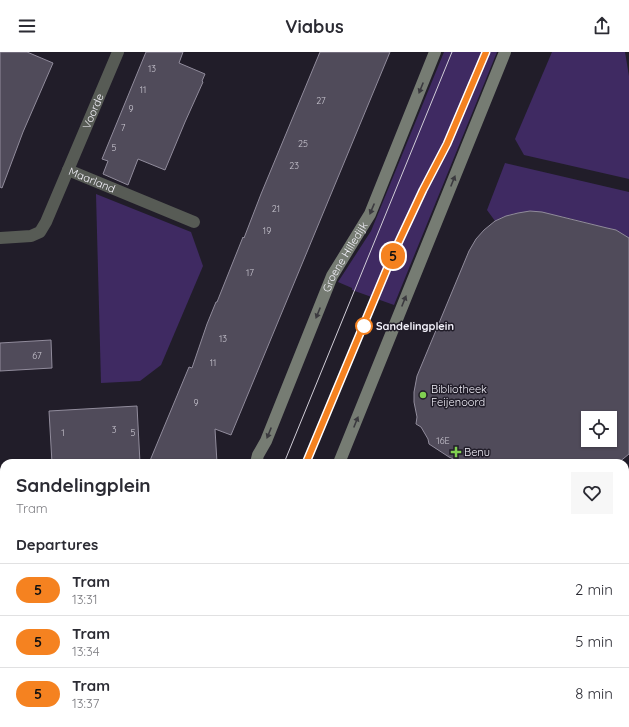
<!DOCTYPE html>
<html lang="en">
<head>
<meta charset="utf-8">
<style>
  body { margin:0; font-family:Quicksand,sans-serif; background:#f7f7f7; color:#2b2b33; height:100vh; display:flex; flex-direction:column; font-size:15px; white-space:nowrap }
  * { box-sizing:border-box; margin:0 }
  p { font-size:13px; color:#7c7c81 }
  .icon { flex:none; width:22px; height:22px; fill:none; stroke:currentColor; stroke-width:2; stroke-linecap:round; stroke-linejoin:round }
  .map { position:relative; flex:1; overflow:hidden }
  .panel { position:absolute; left:0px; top:407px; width:629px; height:268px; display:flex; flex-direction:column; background:#fff; border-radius:12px 12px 0 0; box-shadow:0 1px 3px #0004 }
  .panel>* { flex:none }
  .badge { padding:0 8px; border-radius:13px; font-size:14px; line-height:26px }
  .controls { position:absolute; left:581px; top:359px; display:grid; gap:8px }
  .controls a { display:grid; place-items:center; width:36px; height:36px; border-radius:0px; background:#fff; box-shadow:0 1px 3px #0004; font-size:20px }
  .map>.badge { position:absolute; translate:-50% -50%; box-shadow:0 0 0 2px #fff }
  h2 { padding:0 16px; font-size:15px; line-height:36px }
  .round { display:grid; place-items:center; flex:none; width:42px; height:42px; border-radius:0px; background:#f7f7f7 }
  .headline { display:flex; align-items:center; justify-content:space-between; height:68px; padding:0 16px }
  h1 { font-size:19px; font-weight:800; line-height:30px }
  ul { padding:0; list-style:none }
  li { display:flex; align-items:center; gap:12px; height:52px; padding:0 16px; border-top:1px solid #e1e1e2 }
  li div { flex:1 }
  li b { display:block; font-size:15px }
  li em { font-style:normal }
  li .badge { min-width:44px; font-weight:700; text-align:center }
  header { display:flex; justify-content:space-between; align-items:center; height:52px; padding:0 16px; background:#fff; font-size:18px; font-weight:800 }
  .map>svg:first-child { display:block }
</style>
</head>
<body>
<header><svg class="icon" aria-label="menu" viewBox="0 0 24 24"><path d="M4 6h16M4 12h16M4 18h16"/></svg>Viabus<svg class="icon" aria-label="share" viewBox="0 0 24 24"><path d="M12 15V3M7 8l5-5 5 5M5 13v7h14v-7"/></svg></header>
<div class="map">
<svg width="629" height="675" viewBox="0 0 629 675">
  <rect width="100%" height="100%" fill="#211d29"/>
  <g fill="#3f2a62">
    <path d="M444,0h53l-103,253 -42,-15v-2l-14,-6 33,-51z"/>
    <path d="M552,0h73l4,24v103l-105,-24 -9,-16z"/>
    <path d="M505,111l124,29v46l-13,-8 -9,-2c-13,-3 -26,-7 -39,-10 -27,-6 -47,-11 -73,3l-8,-11z"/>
    <path d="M96,142l95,38 12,34 -42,99 -21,16 -39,2z"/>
    <path d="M4,485v26h-4v-25z"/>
  </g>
  <g fill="#504b5a" stroke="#918c9c" fill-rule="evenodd">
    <path d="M0,0h27l26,11 -30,69 -21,56 -2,-1z"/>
    <path d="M146,0h37l-4,11 26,11 -3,7 1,1 -18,40 -20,48 -27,-11 -10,26 -25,-11 5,-13 -6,-2z"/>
    <path d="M320,0h70l-159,383 -16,-6 2,34h-68l40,-96 3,1 15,-44 9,-22h1l26,-65 1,1 17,-44z"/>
    <path d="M530,159l12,1 65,16 9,2 13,8v216l-11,9h-156l-13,-6 -20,-13 -1,-5 -7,-12 -5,-3 1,-7 -3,-15v-10l3,-16 52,-125 7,-12 8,-9 11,-9 11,-5 12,-3zM588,366h22v22h-22z"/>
    <path d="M51,288l1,28 -52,3v-28z"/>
    <path d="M137,354l3,57h-88l-3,-52z"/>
  </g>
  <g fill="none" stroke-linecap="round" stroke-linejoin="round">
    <g stroke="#575b55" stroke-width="12">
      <path id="s1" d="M68,118l126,52"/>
      <path id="s2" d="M0,186l31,-2 9,-4 6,-10 72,-170"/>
      <path d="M0,453h4"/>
      <path d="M625,477l4,1"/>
      <path d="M0,541h4"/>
      <path d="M625,566h4"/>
      <path d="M625,593l4,5"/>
    </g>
    <g stroke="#767c73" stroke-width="12">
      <path id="s3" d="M256,411l2,-8 8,-14 66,-165 38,-62 65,-162"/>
      <path d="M339,411l166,-411"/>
      <path d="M159,675l1,-4"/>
      <path d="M211,675l1,-4"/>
    </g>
    <g stroke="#8e968a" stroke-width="12">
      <path d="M0,475h4"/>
      <path d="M625,499h4"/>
      <path d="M0,519h4"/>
      <path d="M625,544l4,1"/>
    </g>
    <g stroke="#d1ced8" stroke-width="1">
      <path d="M284,411l168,-411"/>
      <path d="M306,411l89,-211 28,-62 19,-35 44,-103"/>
      <path d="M0,494h4"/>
      <path d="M0,504h4"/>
    </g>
  </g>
  <defs><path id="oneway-solid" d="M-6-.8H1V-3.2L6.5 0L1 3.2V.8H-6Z"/></defs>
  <g fill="#3b3a3f">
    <use href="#oneway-solid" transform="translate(421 36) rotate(112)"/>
    <use href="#oneway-solid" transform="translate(453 129) rotate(-68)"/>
    <use href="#oneway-solid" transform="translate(372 157) rotate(113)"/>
    <use href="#oneway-solid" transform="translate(404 249) rotate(-68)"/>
    <use href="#oneway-solid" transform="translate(318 261) rotate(112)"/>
    <use href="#oneway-solid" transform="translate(356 370) rotate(-68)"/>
    <use href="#oneway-solid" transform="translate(269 381) rotate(112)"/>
  </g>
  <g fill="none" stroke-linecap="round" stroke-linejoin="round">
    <g stroke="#fff" stroke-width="9">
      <path id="line" d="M306,411l88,-211 29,-62 24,-46 39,-92"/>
    </g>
    <use href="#line" stroke="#f58220" stroke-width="6"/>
  </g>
  <circle fill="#fff" stroke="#f58220" stroke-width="2" cx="364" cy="274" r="8"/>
  <g fill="#80d051" stroke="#211d29" stroke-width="1.5">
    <circle cx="423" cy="343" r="4"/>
    <path d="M454 394h4v4h4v4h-4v4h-4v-4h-4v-4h4z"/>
  </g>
  <g text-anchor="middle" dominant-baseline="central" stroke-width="3" stroke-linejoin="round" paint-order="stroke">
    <g font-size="9" fill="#cac7d1">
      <text x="152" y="16">13</text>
      <text x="143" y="37">11</text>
      <text x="321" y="48">27</text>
      <text x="131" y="56">9</text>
      <text x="123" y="75">7</text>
      <text x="303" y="91">25</text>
      <text x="114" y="95">5</text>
      <text x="294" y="113">23</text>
      <text x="276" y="156">21</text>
      <text x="267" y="178">19</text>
      <text x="250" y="220">17</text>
      <text x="223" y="286">13</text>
      <text x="37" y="303">67</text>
      <text x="213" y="310">11</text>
      <text x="196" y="350">9</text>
      <text x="114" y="377">3</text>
      <text x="63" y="380">1</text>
      <text x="133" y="380">5</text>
      <text x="443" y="388">16E</text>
    </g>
    <g font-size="11" fill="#f2f0f9" stroke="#211d29">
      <text stroke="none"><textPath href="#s2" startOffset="173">Voorde</textPath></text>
      <text stroke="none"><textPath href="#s1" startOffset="26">Maarland</textPath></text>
      <text stroke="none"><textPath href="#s3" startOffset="225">Groene Hilledijk</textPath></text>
    </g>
    <g font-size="11" font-weight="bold" fill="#f2f0f9" stroke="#211d29" text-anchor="start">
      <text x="376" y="274">Sandelingplein</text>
    </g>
    <g font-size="11" fill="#f2f0f9" stroke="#211d29" text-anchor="start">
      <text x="431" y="337">Bibliotheek<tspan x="431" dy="13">Feijenoord</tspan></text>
      <text x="464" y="400">Benu</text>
    </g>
  </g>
</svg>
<div class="controls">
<a><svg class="icon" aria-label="locate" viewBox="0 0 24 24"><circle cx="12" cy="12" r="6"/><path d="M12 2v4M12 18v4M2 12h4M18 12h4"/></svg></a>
</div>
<b class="badge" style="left:393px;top:204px;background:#f58220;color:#111">5</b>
<section class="panel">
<div class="headline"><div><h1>Sandelingplein</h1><p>Tram</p></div><a class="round"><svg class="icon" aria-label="heart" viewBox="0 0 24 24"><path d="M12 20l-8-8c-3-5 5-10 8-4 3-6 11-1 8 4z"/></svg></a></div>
<h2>Departures</h2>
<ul>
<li><span class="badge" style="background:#f58220;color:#111">5</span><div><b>Tram</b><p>13:31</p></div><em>2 min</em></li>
<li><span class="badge" style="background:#f58220;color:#111">5</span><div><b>Tram</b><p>13:34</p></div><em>5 min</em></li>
<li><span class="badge" style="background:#f58220;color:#111">5</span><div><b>Tram</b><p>13:37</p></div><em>8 min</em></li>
</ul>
</section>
</div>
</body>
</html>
